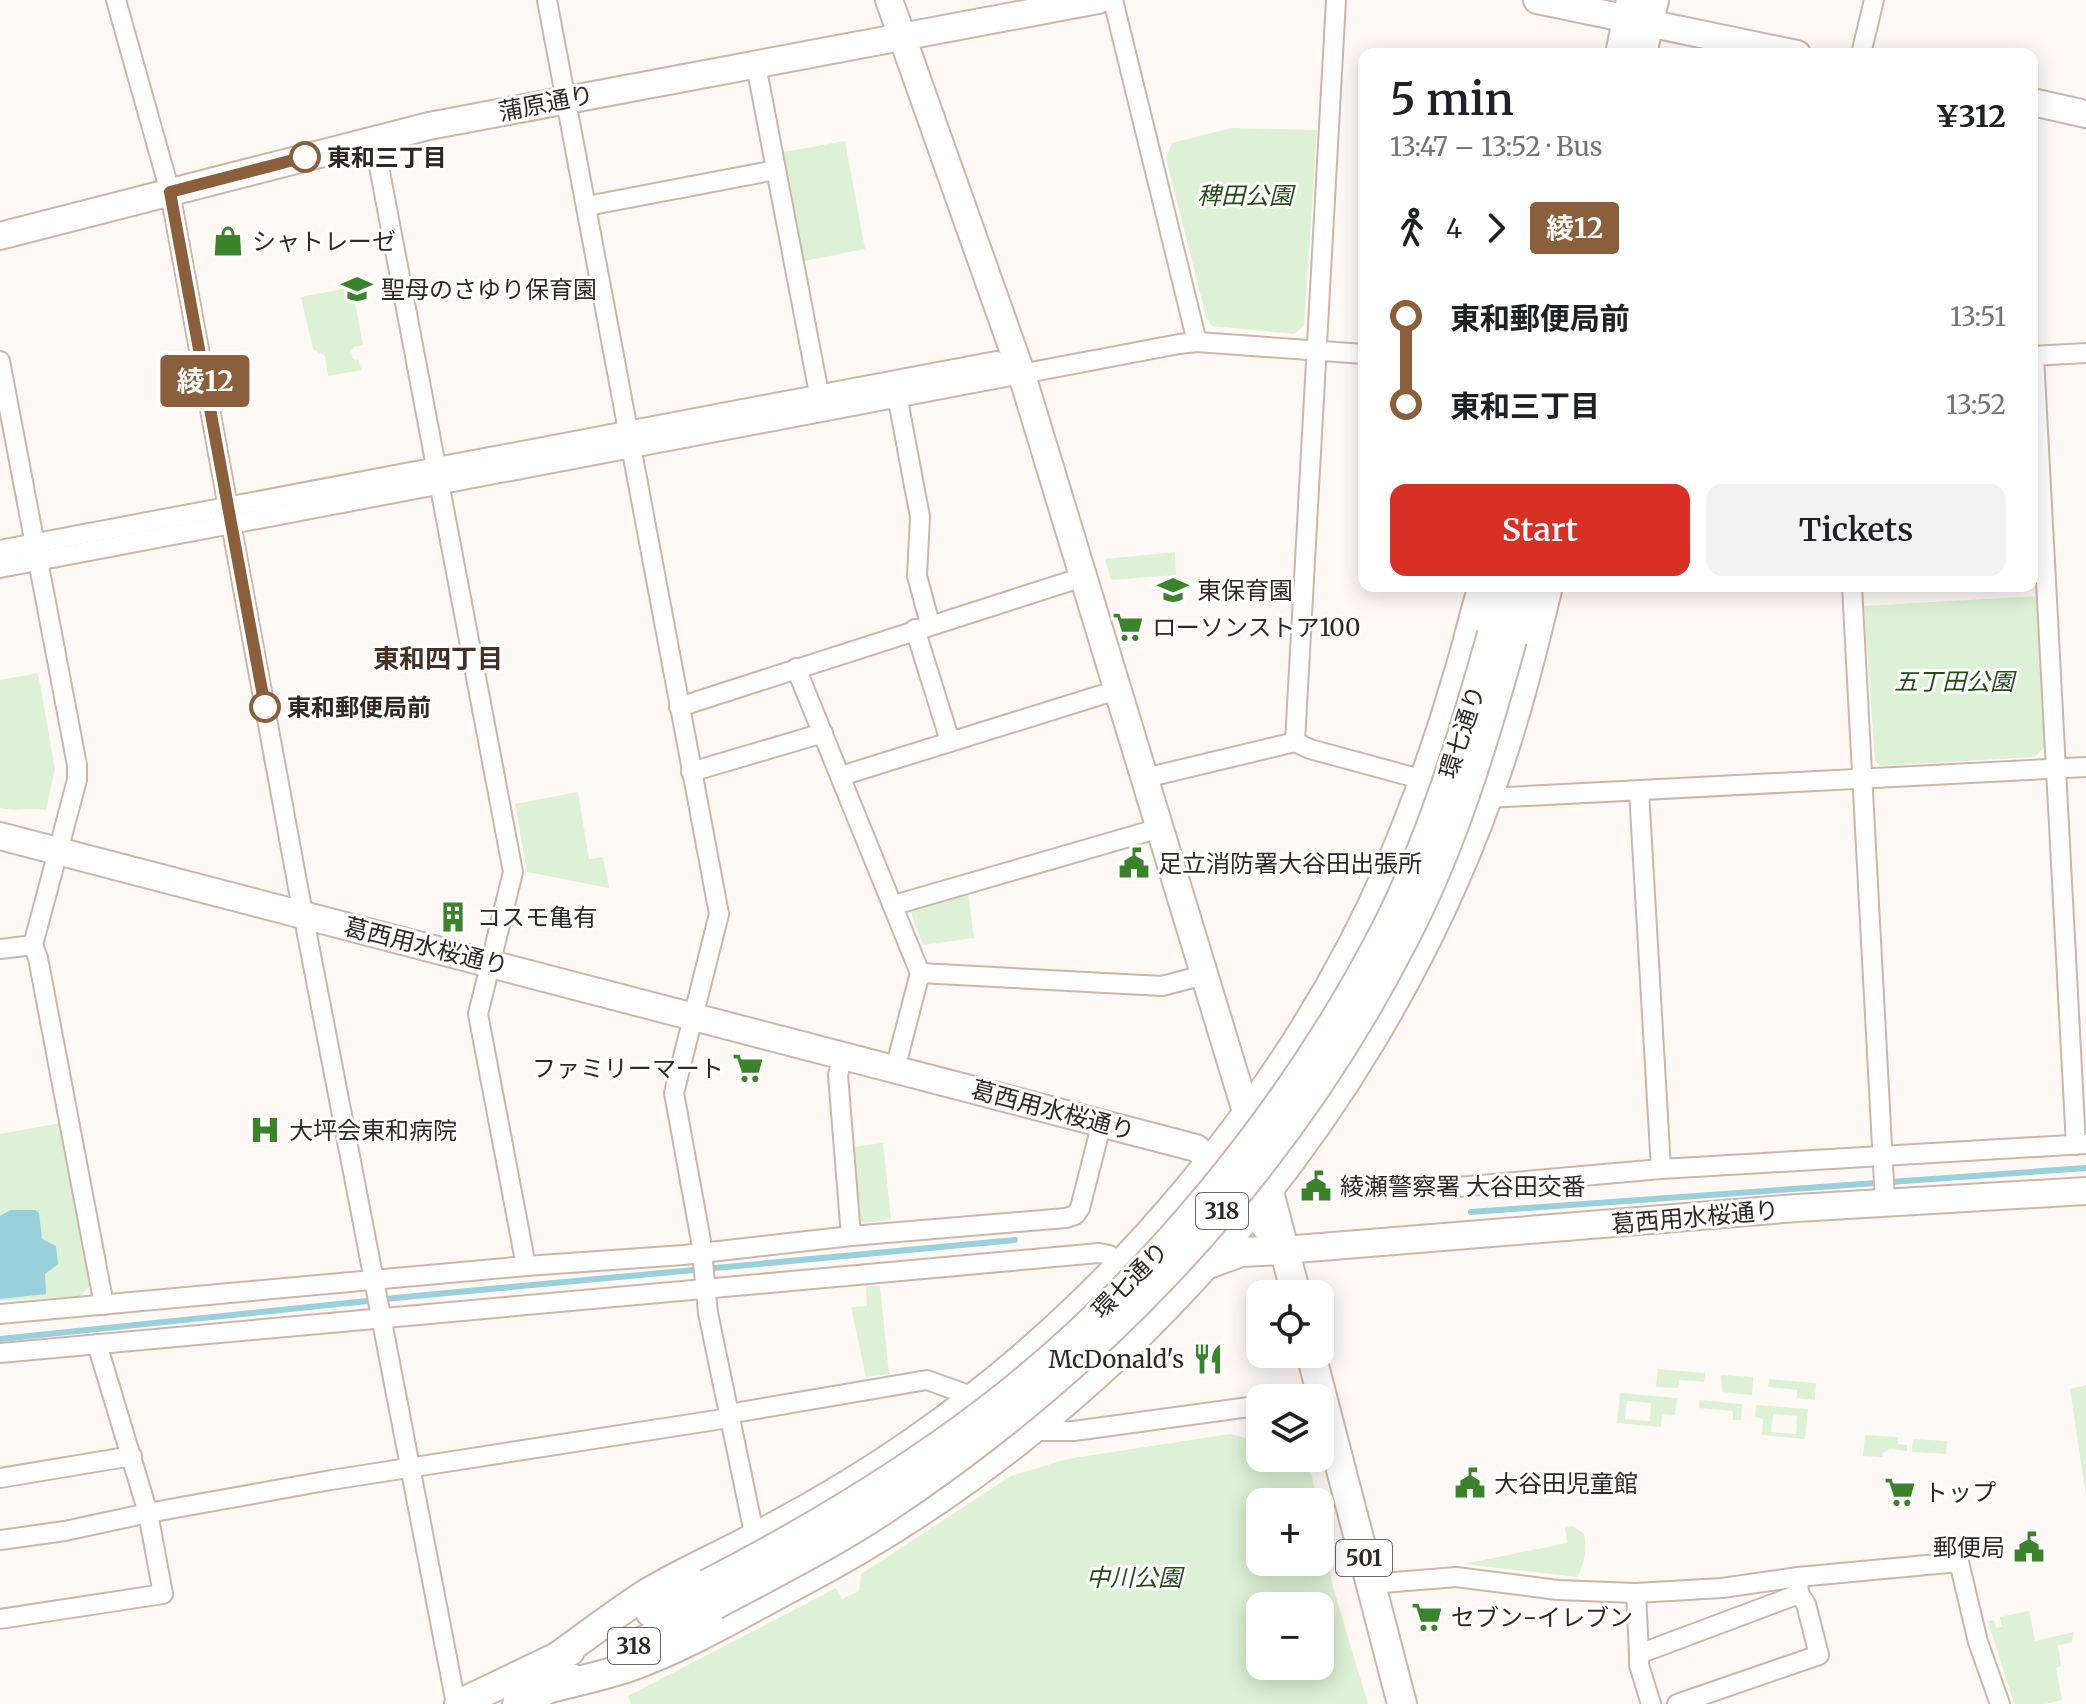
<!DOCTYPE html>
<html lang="en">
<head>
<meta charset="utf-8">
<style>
  body { margin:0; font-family:Merriweather,"Noto Sans JP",serif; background:#f2f2f2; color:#202124; height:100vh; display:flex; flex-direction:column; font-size:30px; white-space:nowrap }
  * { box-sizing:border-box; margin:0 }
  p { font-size:26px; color:#757577 }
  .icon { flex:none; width:44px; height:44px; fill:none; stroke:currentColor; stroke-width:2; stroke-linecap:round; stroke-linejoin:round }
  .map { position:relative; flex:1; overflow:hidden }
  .side { position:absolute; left:1358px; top:48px; width:680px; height:544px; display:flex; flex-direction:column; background:#fff; border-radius:16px; box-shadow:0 4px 20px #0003 }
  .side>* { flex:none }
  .badge { padding:0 16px; border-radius:6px; font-size:28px; line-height:52px }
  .buttons { position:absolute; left:1246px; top:1280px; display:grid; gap:16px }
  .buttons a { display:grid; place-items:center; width:88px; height:88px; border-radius:16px; background:#fff; box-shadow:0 4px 20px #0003; font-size:40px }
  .map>.badge { position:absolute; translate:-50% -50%; box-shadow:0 0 0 4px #fff }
  .legs { display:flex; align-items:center; gap:12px; height:88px; padding:0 32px; font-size:26px }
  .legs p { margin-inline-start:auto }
  .summary { display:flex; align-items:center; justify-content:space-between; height:136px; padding:0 32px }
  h1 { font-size:44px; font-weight:600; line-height:60px }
  .action { display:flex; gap:16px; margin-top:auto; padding:16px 32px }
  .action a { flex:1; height:92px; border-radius:16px; background:#d93025; color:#fff; font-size:32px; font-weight:600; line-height:92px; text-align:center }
  .action a+a { background:#f2f2f2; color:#202124 }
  ul { padding:0 32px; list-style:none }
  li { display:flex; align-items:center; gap:28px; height:88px; font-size:30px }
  li i { display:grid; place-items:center; width:12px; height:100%; margin:0 10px; background:currentColor }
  li i::after { content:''; width:20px; height:20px; margin:-10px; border:6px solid; border-radius:50%; background:#fff }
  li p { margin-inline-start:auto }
  li:first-child i { background:linear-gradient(#0000 50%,currentColor 0) }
  li:last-child i { background:linear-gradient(currentColor 50%,#0000 0) }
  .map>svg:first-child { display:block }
</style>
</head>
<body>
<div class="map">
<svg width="2086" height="1704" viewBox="0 0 2086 1704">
  <rect width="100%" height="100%" fill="#fff9f6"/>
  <g fill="#dcf1d5" fill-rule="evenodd">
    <path d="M1231,128l86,2 -13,196 -10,8 -82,-8 -6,-9 -40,-159 6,-15z"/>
    <path d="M845,141l20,108 -61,12 -20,-109z"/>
    <path d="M352,287l11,58 -9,2 -3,4 2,8 6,1 2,10 -33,6 -3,-20 -12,-7 -12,-52z"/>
    <path d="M1175,552l1,23 -65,5 -6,-21z"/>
    <path d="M2038,596l6,151 -9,10 -154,9 -6,-5 -11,-155z"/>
    <path d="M38,673l17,96 -9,41c-17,-3 -29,2 -46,-2v-128z"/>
    <path d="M578,792l11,67 14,-2 6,31 -82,-16 -12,-68z"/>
    <path d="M968,891l6,47 -51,7 -13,-35z"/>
    <path d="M60,1123l30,163 -10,10 -80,5v-167z"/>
    <path d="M883,1143l8,76 -26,4 -5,-3 -7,-73z"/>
    <path d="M866,1286h14l9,88 -23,3 -15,-70 16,-1z"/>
    <path d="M1658,1369l47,4 -1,9 -25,-2 -1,8 -22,-1z"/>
    <path d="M1721,1375l32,2 -1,18 -30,-3z"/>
    <path d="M1769,1379l47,4 -1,17 -18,-2v-8l-29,-3z"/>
    <path d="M2086,1385v111l-16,-107z"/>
    <path d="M1620,1393l57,5 -2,17 -13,-1 -1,13 -44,-4zM1627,1401l24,2 -1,18 -25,-2z"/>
    <path d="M1699,1400l43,4 -1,16h-8v-9l-34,-3z"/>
    <path d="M1756,1405l52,4 -3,30 -43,-4 1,-16 -8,-2zM1773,1414l24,2 -1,18 -25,-2z"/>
    <path d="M1230,1434l30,8v16h41l11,19 5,25h-57v60h60v-43l13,68 35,117h-737l-3,-8 208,-108 6,11 17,-8 2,-17 150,-98 56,-17zM1260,1606h60v60h-60z"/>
    <path d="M1865,1435l33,2v7l9,1v6l-17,-2 -7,4 -1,4 -19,-1z"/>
    <path d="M1913,1439l34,2 -1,13 -34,-2z"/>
    <path d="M1573,1526l11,8c3,16 1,28 -7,43l-113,-13 103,-21 -2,-15z"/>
    <path d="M2029,1611l6,30 39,-9 -2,10 -14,3 3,21 -5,2 6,32 -17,4h-31l-26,-83 6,-1 2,8 6,-1 -2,-10z"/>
  </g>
  <path fill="#98d0db" d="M10,1210h25l4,3 3,26 14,7 2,18 -13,10 1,20 -46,5v-83z"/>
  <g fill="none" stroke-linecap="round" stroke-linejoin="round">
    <g stroke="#98d0db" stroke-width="6">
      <path d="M1471,1212l615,-44"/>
      <path d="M0,1339l415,-43 600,-56"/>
    </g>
    <g stroke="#cfb5a8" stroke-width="22">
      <g id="street">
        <path d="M116,0l54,192 130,706 156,806"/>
        <path d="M547,0l172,914 -45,179 27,148 7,72 47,225"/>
        <path d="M1113,0l84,342"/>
        <path d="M1861,54l13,-54"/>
        <path d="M756,65l65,339"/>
        <path d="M374,140l139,732 -35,142 48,252"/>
        <path d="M587,206l189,-36"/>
        <path d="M2032,356l54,-3"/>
        <path d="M2034,356l42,789"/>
        <path d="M0,361l77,404v15l-44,165"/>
        <path d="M897,395l23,122 -3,59 13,48"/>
        <path d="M0,550l996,-189 25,11"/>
        <path d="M0,568l1179,-224 18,-2 167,12"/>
        <path d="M1852,586l33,616"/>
        <path d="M915,629l35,112"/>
        <path d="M796,668l124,305 -25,96"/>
        <path d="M679,707l404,-130"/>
        <path d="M1295,742l41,-742"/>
        <path d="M691,772l132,-39"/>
        <path d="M841,776l276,-86"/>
        <path d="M1145,778l150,-36 15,7 114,31"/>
        <path d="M1639,791l22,378"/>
        <path d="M1488,798l598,-31"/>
        <path d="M894,905l266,-77"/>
        <path d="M0,949l33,-4 5,13 66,347"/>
        <path d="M920,973l242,13 42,-11"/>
        <path d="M843,1055l-5,20 13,161"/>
        <path d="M1458,1187l203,-18 425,-25"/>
        <path d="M0,1314l526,-48 158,-11 167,-19 215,-18 9,-3 5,-7 22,-86"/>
        <path d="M0,1353l1099,-100 10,2 11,9"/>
        <path d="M728,1414l199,-34 47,17"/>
        <path d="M1033,1431h41l175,-24h11"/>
        <path d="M0,1478l132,-22"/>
        <path d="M0,1540l65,-9 83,-18 183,-33 398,-62"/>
        <path d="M1371,1584l85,-7 102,13 78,3 86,-5 76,-11 161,-15 19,80 22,62"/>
        <path d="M1636,1593l3,61"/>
        <path d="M0,1619l163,-25 -15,-81 -51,-169"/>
        <path d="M1651,1704l-12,-39v-11l160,-60"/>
        <path d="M1677,1704l142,-49 -13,-51 -7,-10 -1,-17"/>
      </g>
    </g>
    <g stroke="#cfb5a8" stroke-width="30">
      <g id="secondary">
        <path d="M889,0l132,372 226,743"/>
        <path d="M1537,0l260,54"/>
        <path d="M2032,102l54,12"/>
        <path d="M0,236l429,-110 669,-126"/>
        <path d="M0,836l1196,312 16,13 72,89 513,-42 289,-17"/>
      </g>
    </g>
    <g stroke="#cfb5a8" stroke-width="32">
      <g id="primary">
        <path d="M1620,54l11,-54"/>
        <path d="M1642,54l12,-54"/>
        <path d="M1492,634l11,-48"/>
        <path d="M1512,640l14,-54"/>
        <path d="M1265,1177l31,117"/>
        <path d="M1208,1264l33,-12 43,-2"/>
        <path d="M1311,1354l91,350"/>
        <path d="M650,1612l57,-28"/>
        <path d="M625,1650l90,-45"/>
        <path d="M556,1658c29,-21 59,-44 90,-64 36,-22 75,-38 111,-58 55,-29 108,-60 158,-95 199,-138 379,-352 475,-575 27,-63 50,-128 69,-194 9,-29 15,-58 24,-86"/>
        <path d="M554,1687c25,-6 51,-12 75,-20 59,-21 113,-54 168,-83 315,-164 570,-454 691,-788 25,-68 43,-139 60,-210"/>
        <path d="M459,1704l111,-53"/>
        <path d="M517,1704l54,-26"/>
      </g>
    </g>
    <use href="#street" stroke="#fff" stroke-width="18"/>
    <use href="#secondary" stroke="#fff" stroke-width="26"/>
    <use href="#primary" stroke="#fff" stroke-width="28"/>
    <g stroke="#cfb5a8" stroke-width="32" stroke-linecap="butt">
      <g id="primary-bridge">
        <path d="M707,1584c97,-50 190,-105 277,-171 162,-123 309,-303 402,-484 47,-93 78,-196 106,-295"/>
        <path d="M715,1605c58,-31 116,-60 170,-96 217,-144 400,-337 519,-570 49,-94 80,-198 108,-299"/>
      </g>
    </g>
    <use href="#primary-bridge" stroke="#fff" stroke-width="28"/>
  </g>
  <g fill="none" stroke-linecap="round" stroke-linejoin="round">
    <g stroke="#fff" stroke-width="18">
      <path id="line-1" d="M265,707l-95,-515 135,-35"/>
    </g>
    <use href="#line-1" stroke="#8b5e3c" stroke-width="12"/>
  </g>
  <defs>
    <g id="shop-bare" transform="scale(2.4)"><path d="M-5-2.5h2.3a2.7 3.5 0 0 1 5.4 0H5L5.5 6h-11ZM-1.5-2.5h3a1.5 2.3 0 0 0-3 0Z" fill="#3a832a" stroke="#fff" stroke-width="2.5" paint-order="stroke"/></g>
    <g id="school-bare" transform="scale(2.4)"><path d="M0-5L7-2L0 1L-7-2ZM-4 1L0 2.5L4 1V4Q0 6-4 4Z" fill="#3a832a" stroke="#fff" stroke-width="2.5" paint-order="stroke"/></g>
    <g id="supermarket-bare" transform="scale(2.4)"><path d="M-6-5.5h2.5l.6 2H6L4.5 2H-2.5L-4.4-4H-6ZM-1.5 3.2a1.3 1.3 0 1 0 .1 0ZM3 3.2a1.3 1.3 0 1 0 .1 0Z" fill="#3a832a" stroke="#fff" stroke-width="2.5" paint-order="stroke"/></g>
    <g id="civic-bare" transform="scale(2.4)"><path d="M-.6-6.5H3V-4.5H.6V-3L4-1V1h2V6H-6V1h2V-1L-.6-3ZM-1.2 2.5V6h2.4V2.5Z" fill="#3a832a" stroke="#fff" stroke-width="2.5" paint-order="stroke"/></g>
    <g id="building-bare" transform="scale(2.4)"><path d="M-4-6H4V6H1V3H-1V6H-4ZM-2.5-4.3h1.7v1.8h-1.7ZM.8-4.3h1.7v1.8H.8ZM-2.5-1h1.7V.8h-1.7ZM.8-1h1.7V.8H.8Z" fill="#3a832a" stroke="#fff" stroke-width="2.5" paint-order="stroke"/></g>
    <g id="hospital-bare" transform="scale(2.4)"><path d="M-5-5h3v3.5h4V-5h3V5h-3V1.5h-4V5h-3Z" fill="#3a832a" stroke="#fff" stroke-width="2.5" paint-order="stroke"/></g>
    <g id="restaurant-bare" transform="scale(2.4)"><path d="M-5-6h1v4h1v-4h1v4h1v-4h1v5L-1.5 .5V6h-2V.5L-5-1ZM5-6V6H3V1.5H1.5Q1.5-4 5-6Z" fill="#3a832a" stroke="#fff" stroke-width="2.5" paint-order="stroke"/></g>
  </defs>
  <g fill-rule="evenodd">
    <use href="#shop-bare" x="228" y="241"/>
    <use href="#school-bare" x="357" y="289"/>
    <use href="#school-bare" x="1173" y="590"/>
    <use href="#supermarket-bare" x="1128" y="627"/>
    <use href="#civic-bare" x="1134" y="863"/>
    <use href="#building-bare" x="453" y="917"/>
    <use href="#supermarket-bare" x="748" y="1068"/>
    <use href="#hospital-bare" x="265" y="1130"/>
    <use href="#civic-bare" x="1316" y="1186"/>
    <use href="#restaurant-bare" x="1208" y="1359"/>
    <use href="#civic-bare" x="1470" y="1483"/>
    <use href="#supermarket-bare" x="1900" y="1492"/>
    <use href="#civic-bare" x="2029" y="1547"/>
    <use href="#supermarket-bare" x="1427" y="1617"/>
  </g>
  <g fill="#fff" stroke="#8b5e3c" stroke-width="4">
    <circle cx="305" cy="157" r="14"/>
    <circle cx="265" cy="707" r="14"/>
  </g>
  <g text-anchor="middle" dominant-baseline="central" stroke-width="6" stroke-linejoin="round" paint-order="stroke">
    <g fill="#fff" stroke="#706865" stroke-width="2">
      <rect x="1196" y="1193" width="52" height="36" rx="6"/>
      <rect x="1336" y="1540" width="56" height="36" rx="6"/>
      <rect x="608" y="1628" width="52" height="36" rx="6"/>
    </g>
    <g font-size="22" font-weight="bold" fill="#322823">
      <text x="1222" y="1211">318</text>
      <text x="1364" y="1558">501</text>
      <text x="634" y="1646">318</text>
    </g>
    <g font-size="24" fill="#322823" stroke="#fff">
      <text transform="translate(546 103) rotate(-11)">蒲原通り</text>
      <text transform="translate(1462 732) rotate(-72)">環七通り</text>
      <text transform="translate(426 946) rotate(14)">葛西用水桜通り</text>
      <text transform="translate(1053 1110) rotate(15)">葛西用水桜通り</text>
      <text transform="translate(1695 1217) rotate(-5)">葛西用水桜通り</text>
      <text transform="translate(1130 1280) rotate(-45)">環七通り</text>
    </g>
    <g font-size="24" font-weight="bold" fill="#322823" stroke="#fff" text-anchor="start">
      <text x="327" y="157">東和三丁目</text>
      <text x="287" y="707">東和郵便局前</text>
    </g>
    <g font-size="24" font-style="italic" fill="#254b18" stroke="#fff">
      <text x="1245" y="195">稗田公園</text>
      <text x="1954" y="681">五丁田公園</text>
      <text x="1134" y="1577">中川公園</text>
    </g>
    <g font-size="24" fill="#322823" stroke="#fff" text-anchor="start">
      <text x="252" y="241">シャトレーゼ</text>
      <text x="381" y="289">聖母のさゆり保育園</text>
      <text x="1197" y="590">東保育園</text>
      <text x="1152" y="627">ローソンストア100</text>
      <text x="1158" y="863">足立消防署大谷田出張所</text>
      <text x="477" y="917">コスモ亀有</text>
      <text x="724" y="1068" text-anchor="end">ファミリーマート</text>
      <text x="289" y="1130">大坪会東和病院</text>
      <text x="1340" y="1186">綾瀬警察署 大谷田交番</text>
      <text x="1184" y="1359" text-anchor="end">McDonald's</text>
      <text x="1494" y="1483">大谷田児童館</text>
      <text x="1924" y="1492">トップ</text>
      <text x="2005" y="1547" text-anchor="end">郵便局</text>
      <text x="1451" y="1617">セブン-イレブン</text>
    </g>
    <g font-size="26" font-weight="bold" fill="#443024" stroke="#fff">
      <text x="438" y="658">東和四丁目</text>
    </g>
  </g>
</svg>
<div class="buttons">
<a><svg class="icon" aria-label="locate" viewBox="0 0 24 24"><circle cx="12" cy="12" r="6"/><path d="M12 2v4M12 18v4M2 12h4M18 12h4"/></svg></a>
<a><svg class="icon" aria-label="layers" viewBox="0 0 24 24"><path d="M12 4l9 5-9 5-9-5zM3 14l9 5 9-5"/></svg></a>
<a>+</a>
<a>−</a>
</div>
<b class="badge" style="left:205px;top:381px;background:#8b5e3c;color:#fff">綾12</b>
<section class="side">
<div class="summary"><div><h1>5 min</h1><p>13:47 – 13:52 · Bus</p></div><b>¥312</b></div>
<div class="legs"><svg class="icon" aria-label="walk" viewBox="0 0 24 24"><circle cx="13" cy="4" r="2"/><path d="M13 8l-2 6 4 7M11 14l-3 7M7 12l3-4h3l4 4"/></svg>4<svg class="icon" aria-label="forward" viewBox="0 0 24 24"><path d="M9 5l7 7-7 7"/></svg><b class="badge" style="background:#8b5e3c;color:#fff">綾12</b></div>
<ul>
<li><i style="color:#8b5e3c"></i><b>東和郵便局前</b><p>13:51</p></li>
<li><i style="color:#8b5e3c"></i><b>東和三丁目</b><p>13:52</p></li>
</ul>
<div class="action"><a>Start</a><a>Tickets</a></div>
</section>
</div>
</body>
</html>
